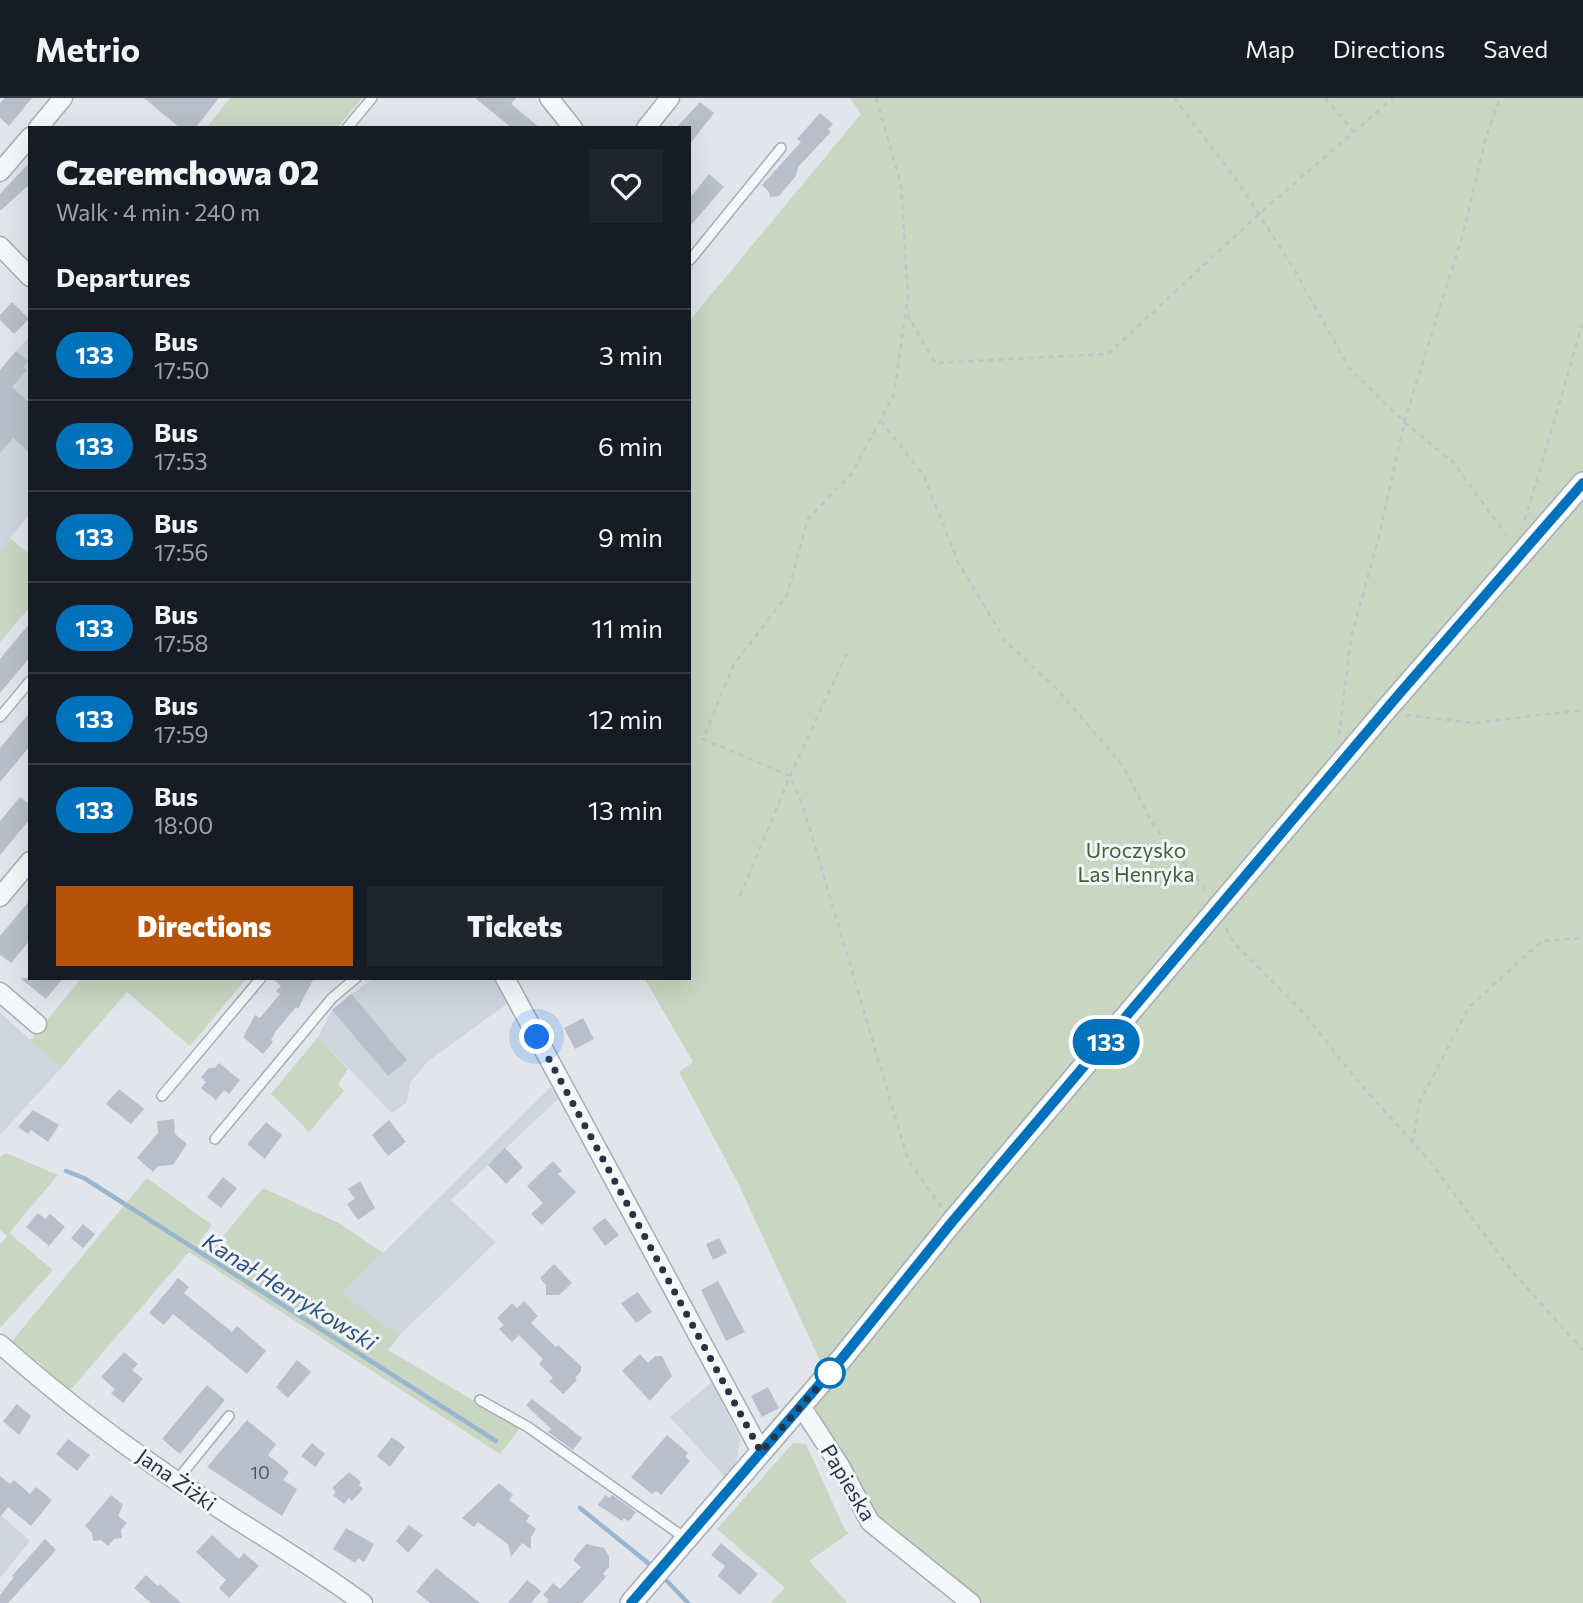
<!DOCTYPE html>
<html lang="en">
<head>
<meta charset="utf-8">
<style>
  body { margin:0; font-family:Commissioner,sans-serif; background:#20242c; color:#f1f3f6; height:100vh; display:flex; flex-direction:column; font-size:26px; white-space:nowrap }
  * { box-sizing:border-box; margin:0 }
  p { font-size:23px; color:#9ea1a6 }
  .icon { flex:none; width:38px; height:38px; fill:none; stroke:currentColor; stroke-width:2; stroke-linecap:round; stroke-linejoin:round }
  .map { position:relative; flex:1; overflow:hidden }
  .panel { position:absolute; left:28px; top:28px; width:663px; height:854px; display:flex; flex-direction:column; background:#171b24; border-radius:0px; box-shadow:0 7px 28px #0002 }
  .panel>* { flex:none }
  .badge { padding:0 14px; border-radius:23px; font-size:24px; line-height:46px }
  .you { position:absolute; width:35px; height:35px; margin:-18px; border:5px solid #fff; border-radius:50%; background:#1a73e8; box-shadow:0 0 0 10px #1a73e833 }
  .map>.badge { position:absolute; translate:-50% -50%; box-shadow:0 0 0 4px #fff }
  h2 { padding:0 28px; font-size:26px; line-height:63px }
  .round { display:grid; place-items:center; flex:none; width:74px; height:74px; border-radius:0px; background:#20242c }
  .head { display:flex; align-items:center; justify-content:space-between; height:119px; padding:0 28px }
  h1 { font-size:33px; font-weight:800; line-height:52px }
  .button { display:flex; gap:14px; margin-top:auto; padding:14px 28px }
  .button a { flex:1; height:80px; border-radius:0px; background:#b45309; color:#fff; font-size:28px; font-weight:800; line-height:80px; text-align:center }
  .button a+a { background:#20242c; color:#f1f3f6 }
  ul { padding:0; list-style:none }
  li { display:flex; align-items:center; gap:21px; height:91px; padding:0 28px; border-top:2px solid #363941 }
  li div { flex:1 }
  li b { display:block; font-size:26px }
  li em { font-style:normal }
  li .badge { min-width:77px; font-weight:700; text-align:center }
  header { display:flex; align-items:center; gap:42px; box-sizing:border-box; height:98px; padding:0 35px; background:#171b24; border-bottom:2px solid #363941 }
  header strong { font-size:33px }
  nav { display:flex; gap:38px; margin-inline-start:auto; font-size:24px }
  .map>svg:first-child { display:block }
</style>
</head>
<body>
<header>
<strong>Metrio</strong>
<nav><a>Map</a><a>Directions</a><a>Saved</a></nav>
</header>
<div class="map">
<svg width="1583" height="1505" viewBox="0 0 1583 1505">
  <rect width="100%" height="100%" fill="#e2e6ec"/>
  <g fill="#cfd5de">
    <path d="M30,238v178l-30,36v-180z"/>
    <path d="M373,880h120l14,26 -79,57 -18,22 -3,19 -15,11 -74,-76 14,-27z"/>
    <path d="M0,914l61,56 -61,67z"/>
    <path d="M551,989l7,12 -107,101 45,42 -96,93 -58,-41z"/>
    <path d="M712,1284l28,57 -4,25 -11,13 -55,-60z"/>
    <path d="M0,1416l30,27 -30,37z"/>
  </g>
  <g fill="#c8d6c2">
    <path d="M230,0h132l-25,30h-131z"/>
    <path d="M850,0h733v1505h-600l-39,-28 -69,-60 -60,-107 31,-39 -25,-6 -83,-180 -59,-111 14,-10 -49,-84h46v-658l171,-206z"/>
    <path d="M10,440l20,17v52l-30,35v-92z"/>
    <path d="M82,880h165l-57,68 -63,-54 -66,76 -31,-28z"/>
    <path d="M318,939l30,32 -10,15 6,7 -35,41 -38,-38z"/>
    <path d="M6,1055l52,22 -49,58 44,37 -53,58v-84l7,-8 -7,-6v-73z"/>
    <path d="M147,1080l65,47 -13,17 13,8 51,-62 76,35 44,30 -41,41 58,41 -12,15 132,78 -20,26 -311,-202 -121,141 -22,-19v-5l-9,-8 -4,1 -21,-21z"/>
    <path d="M793,1345l13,1 39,86 4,3 -40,28 39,42h-77l14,-15 -68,-59z"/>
  </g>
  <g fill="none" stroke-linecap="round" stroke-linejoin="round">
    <g stroke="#99b5cf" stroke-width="4.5">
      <path d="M66,1073l18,7 412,263"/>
      <path d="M580,1410l68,55"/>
      <path d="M667,1483l21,22"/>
    </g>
  </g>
  <g fill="#b8bfca">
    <path d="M5,0h27l-23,28 -9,-8v-15z"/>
    <path d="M144,0h75l-24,30h-15z"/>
    <path d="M475,0h41l-5,6 29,24h-28z"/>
    <path d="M700,4l14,11 -24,31v-16h-14z"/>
    <path d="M820,15l13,11 -5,5 3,3 -33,35 -2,9 -17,20 -9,1 -1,-5 -7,-7 39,-43 -4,-3z"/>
    <path d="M30,64v22l-30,27v-17z"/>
    <path d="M709,76l15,13 -34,39v-28z"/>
    <path d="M12,204l17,17 -15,15 -14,-14v-5z"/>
    <path d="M16,253l12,10 -5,6 4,3 -15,17 18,16v50l-17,-15 -13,15v-83z"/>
    <path d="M30,525v34l-30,36v-34z"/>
    <path d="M30,614v34l-30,36v-34z"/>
    <path d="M20,699l10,8v14l-30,36v-34z"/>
    <path d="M30,802v40l-19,23 -11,-8v-19z"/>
    <path d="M20,880h43l-17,21z"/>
    <path d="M272,880h42l-16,31 -2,-2 -20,24 -5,9 2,2 -10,12 -20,-17 12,-22 5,3 20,-24 -4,-3 5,-5z"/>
    <path d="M351,896l56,66 -19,16 -56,-66z"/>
    <path d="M583,920l11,21 -19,10 -11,-21z"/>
    <path d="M219,965l21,17 -11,14 -5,-4 -8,10 -15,-12 5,-6 -5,-5 8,-9h6z"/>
    <path d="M119,991l25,20 -13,15 -25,-20z"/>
    <path d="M33,1012l26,15 -11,17 -17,-12 -3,4 -10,-7z"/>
    <path d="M174,1021l1,15 12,10 -14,21 -15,1 -5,6 -16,-14 21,-25 -1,-12z"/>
    <path d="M389,1022l17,22 -18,14 -16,-21z"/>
    <path d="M266,1024l16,13 -17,24 -18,-15z"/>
    <path d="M505,1050l18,19 -17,17 -18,-19z"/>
    <path d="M553,1063l9,10 -4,3 18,18 -34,33 -11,-11 12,-11 -16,-17z"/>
    <path d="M223,1079l14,11 -16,20 -14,-11z"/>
    <path d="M360,1083l15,27 -17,12 -11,-16 8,-5 -7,-10z"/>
    <path d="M38,1115l7,6 5,-5 15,13 -16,19 -23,-19z"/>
    <path d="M605,1120l14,17 -14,11 -13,-18z"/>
    <path d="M83,1126l12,10 -12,14 -12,-10z"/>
    <path d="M719,1140l8,15 -14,7 -7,-16z"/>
    <path d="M554,1166l18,19 -13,12h-13v-10l-6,-7z"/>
    <path d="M178,1180l11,9 -5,6 48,39 5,-6 29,25 -19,23 -74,-60 -9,11 -15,-12z"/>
    <path d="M718,1183l27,51 -19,9 -25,-51z"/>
    <path d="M638,1194l14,20 -16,11 -15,-20z"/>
    <path d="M524,1203l14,15 -7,7 25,24 2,-2 23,21v5l-6,7 2,2 -14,14 -14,-13 4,-3 -14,-14 4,-5 -24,-24 -7,7 -13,-13 5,-4 -7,-7 15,-15 5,5z"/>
    <path d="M124,1254l14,12 -6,6 11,9 -20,24 -12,-10 4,-4 -14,-12z"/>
    <path d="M640,1256l8,9 7,-7h7l10,20 -22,25 -28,-30z"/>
    <path d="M297,1262l14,12 -23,26 -12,-11z"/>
    <path d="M207,1287l18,15 -45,54 -18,-15z"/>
    <path d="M768,1289l11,21 -17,9 -11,-21z"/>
    <path d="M532,1301l50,39 -9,12 -25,-18 3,-3 -25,-24z"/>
    <path d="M17,1306l14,12 -12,19 -16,-14z"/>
    <path d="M247,1322l29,24 -8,11 21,17 -6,8 14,9 -15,27 -75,-49z"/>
    <path d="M667,1337l21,18 -3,4 5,4 -29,34 -5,-4 -4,3 -21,-17z"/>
    <path d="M392,1339l13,10 -15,20 -13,-11z"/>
    <path d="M68,1341l22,16 -13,16 -21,-17z"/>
    <path d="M312,1345l13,11 -10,13 -14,-11z"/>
    <path d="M349,1374l12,10 -2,3 4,4 -11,12 -3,-3 -5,6 -11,-9 3,-3 -4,-4z"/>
    <path d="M0,1378l10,8 4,-4 16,14 6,-7 16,13 -21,26 -23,-19 -8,10z"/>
    <path d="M499,1385l14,12 -4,5 21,16 -4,5 10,8 -5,8v12l-9,-6 -11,14 -3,-13 -30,-22 -4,5 -12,-9z"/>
    <path d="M111,1397l12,10 -5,11 9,7 -6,7 1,8 -8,1 -6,7 -7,-6 -8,1 -1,-8 -7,-7z"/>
    <path d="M605,1397l5,3 2,-3 24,17 -7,9 -5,-3 -2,3 -24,-16z"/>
    <path d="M409,1427l14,10 -15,18 -12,-12z"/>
    <path d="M346,1430l28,16 -10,18 -6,-4 -3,5 -22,-14z"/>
    <path d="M212,1437l27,24 5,-6 15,13 -30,32 -10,-10 7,-8 -30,-28z"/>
    <path d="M45,1441l11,11 -48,53h-8v-8l14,-18 -2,-1z"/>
    <path d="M721,1445l37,31 -18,21 -22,-19 7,-10 -14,-11z"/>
    <path d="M586,1446l18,4 5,8v11l-6,7 3,3 -24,26h-35l2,-3 -6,-5 10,-12 7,6 21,-22 -8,-7z"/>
    <path d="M436,1470l44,35h-50l-14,-11z"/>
    <path d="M146,1477l12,11 2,-2 21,19h-30l-17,-15z"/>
    <path d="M527,1482l14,11 -10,12h-23z"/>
  </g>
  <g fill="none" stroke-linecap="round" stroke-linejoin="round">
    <g stroke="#a6adb7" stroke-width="12">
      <g id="service">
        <path d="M347,30l25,-30"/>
        <path d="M690,162l91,-112"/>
        <path d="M0,619l30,-36"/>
        <path d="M162,998l99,-118"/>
        <path d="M215,1041l117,-141 24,-20"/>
        <path d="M480,1302l48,27 157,111"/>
        <path d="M177,1382l52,-64"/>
      </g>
    </g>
    <g stroke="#a6adb7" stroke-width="21">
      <g id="minor">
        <path d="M549,0l24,30"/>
        <path d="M38,30l25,-30"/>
        <path d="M646,30l24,-30"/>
        <path d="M0,74l30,-35"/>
        <path d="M0,148l30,31"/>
        <path d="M0,799l30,-36"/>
        <path d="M505,880l256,474"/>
        <path d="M0,894l37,32"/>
        <path d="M0,1246c62,55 129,106 198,151 55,36 112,69 165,108"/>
        <path d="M801,1308l39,60 30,56 101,81"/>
      </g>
    </g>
    <g stroke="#a6adb7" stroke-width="24">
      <path id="tertiary" d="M631,1505l212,-246 109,-135 431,-509 200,-230"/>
    </g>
    <g stroke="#c0c4ca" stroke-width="2.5" stroke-dasharray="5 5" stroke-linecap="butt">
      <path d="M876,0l25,87 7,110 -14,99 -42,79 -44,46 -21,76 -53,69 -31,75 87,37 13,30 105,354 34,48"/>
      <path d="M1174,0l62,81 58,90 55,99 55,54 49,40 56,77"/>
      <path d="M1325,0l29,34"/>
      <path d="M907,216l28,49 173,-9 151,-140 134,-116"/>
      <path d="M881,323l43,55 34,86 48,80 50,46 67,78 29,57 55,68"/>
      <path d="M1525,422l58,-198"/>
      <path d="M1406,617l67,8 110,-13"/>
      <path d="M1339,637l12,-97 27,-98 27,-121 58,-185 23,-97 14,-39"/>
      <path d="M740,798l50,-120 58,-125"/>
      <path d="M1226,830l7,14 73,73 48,62 75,83 82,110 72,80"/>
      <path d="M1413,1045l6,-40 50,-96 73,-66 41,-3"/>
    </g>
    <use href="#service" stroke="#f5f7f9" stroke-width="9"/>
    <use href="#minor" stroke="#f5f7f9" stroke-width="18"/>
    <use href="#tertiary" stroke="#f5f7f9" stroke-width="21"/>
  </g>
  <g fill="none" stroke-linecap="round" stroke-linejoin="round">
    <g stroke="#fff" stroke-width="16">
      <path id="line" d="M631,1505l212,-246 109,-135 448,-529 183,-210"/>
    </g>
    <use href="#line" stroke="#0072bc" stroke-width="10"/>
    <path stroke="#283345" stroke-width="7" stroke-dasharray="0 12.6" d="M537,939l224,415 69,-79"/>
  </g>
  <circle fill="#fff" stroke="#0072bc" stroke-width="3.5" cx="830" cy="1275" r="14"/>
  <g text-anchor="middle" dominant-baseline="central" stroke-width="6" stroke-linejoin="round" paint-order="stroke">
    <g font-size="18" fill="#4c5666">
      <text x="260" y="1374">10</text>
    </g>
    <g font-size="21" fill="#3e6334" stroke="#f2f5f9">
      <text x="1136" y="751">Uroczysko<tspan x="1136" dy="24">Las Henryka</tspan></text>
    </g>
    <g font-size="21" fill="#283345" stroke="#f2f5f9">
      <text transform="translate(177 1381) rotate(35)">Jana Żiżki</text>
      <text transform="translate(849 1384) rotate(59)">Papieska</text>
    </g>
    <g font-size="23" font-style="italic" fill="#2e537e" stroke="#f2f5f9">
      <text transform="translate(290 1193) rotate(32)">Kanał Henrykowski</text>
    </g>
  </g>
</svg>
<div class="you" style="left:537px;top:939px"></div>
<b class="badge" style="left:1106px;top:944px;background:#0072bc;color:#fff">133</b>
<section class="panel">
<div class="head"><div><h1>Czeremchowa 02</h1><p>Walk · 4 min · 240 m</p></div><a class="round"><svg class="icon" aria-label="heart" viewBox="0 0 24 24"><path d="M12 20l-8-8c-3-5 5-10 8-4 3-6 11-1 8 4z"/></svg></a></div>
<h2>Departures</h2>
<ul>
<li><span class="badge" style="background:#0072bc;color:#fff">133</span><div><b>Bus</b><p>17:50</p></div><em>3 min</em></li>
<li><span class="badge" style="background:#0072bc;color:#fff">133</span><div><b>Bus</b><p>17:53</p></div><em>6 min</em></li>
<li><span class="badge" style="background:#0072bc;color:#fff">133</span><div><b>Bus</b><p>17:56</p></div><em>9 min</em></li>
<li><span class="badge" style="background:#0072bc;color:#fff">133</span><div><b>Bus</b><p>17:58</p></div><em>11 min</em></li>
<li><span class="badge" style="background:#0072bc;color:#fff">133</span><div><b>Bus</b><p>17:59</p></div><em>12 min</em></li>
<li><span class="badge" style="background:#0072bc;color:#fff">133</span><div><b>Bus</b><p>18:00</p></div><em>13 min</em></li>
</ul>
<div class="button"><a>Directions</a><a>Tickets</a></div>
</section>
</div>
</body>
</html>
